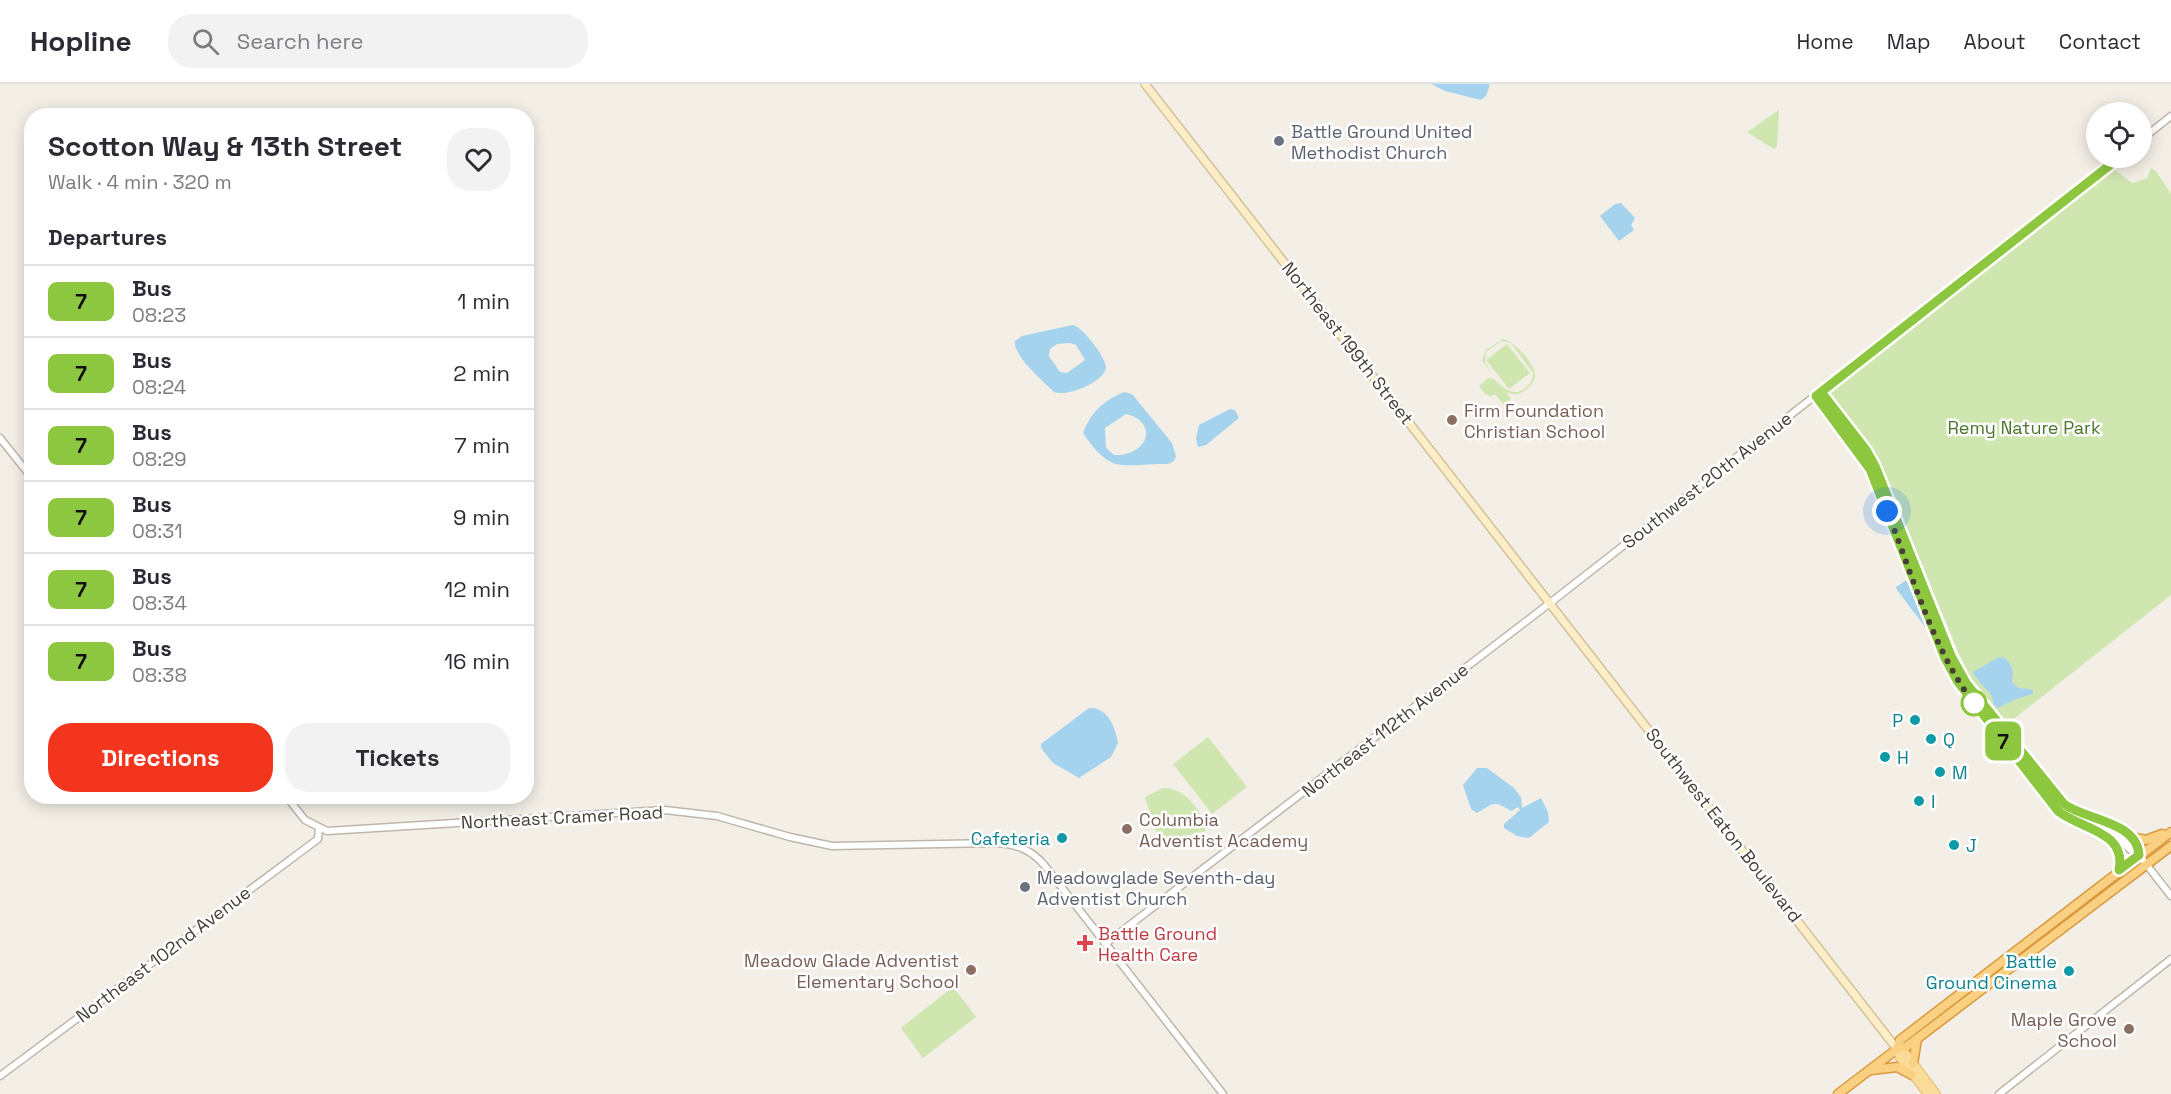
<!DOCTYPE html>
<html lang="en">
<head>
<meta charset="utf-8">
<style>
  body { margin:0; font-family:"Space Grotesk",sans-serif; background:#f2f2f3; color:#2b2b33; height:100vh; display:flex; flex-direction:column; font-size:22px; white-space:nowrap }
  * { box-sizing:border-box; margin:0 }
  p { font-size:20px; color:#7c7c81 }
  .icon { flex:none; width:33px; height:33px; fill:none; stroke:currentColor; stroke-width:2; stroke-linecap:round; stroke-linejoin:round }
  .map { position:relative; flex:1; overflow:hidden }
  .drawer { position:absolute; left:24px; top:24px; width:510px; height:696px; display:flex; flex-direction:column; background:#fff; border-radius:24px; box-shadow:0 3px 15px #0003 }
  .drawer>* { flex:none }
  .badge { padding:0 12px; border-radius:9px; font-size:21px; line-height:39px }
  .controls { position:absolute; left:2086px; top:18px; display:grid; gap:12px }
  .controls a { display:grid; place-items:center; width:66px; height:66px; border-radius:50%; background:#fff; box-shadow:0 3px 15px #0003; font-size:30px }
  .you { position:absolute; width:30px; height:30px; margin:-15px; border:4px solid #fff; border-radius:50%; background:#1a73e8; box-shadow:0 0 0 9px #1a73e833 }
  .map>.badge { position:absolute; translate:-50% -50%; box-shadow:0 0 0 3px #fff }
  h2 { padding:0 24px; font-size:22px; line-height:54px }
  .round { display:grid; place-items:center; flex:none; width:63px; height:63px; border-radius:24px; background:#f2f2f3 }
  .overview { display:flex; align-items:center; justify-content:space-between; height:102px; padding:0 24px }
  h1 { font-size:28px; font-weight:800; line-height:45px }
  .button { display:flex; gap:12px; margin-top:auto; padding:12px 24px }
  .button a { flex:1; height:69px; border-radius:24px; background:#f4351d; color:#fff; font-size:24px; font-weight:800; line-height:69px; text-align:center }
  .button a+a { background:#f2f2f3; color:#2b2b33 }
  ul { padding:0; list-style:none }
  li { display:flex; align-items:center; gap:18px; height:72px; padding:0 24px; border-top:2px solid #e1e1e2 }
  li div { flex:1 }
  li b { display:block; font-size:22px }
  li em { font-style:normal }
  li .badge { min-width:66px; font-weight:700; text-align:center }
  header { display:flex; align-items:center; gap:36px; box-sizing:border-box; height:84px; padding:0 30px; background:#fff; border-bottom:2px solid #e1e1e2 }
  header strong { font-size:28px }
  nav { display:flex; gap:33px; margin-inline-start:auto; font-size:21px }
  .search { width:420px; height:54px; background:#f2f2f3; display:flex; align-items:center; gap:15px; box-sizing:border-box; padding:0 21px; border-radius:24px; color:#7c7c81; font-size:22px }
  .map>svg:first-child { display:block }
</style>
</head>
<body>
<header>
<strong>Hopline</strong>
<div class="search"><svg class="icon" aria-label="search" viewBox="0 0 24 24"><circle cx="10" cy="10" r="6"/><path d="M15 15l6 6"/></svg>Search here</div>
<nav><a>Home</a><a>Map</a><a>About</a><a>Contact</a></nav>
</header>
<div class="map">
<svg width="2171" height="1010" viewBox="0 0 2171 1010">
  <rect width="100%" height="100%" fill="#f3efe7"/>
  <g fill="#d0e6b1" fill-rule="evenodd">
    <path d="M1779,26l-2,36 -3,3 -27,-17z"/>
    <path d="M2151,84l5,3 15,23v401l-165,130 -36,-48 -11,-23 -80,-193 -49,-64v-7l284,-221 18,14 15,-5z"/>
    <path d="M1503,255c11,1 33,26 32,37 0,7 -6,11 -11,15 -7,4 -11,4 -18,1l5,7 -7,6 -9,-11 -5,3 -2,-3 -2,1 -7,-9 9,-8 6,1 9,10 -21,-29 4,-10zM1501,257l10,2 22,30c0,8 -3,11 -9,16 -17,12 -31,-14 -39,-27l1,-10z"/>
    <path d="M1507,260l23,29 -21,16 -23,-29z"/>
    <path d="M1208,653l39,50 -35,27 -39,-50z"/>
    <path d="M1163,704c22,-1 39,23 43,43l-43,10 -5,-3 -13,-41z"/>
    <path d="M953,903l23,30 -53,41 -22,-30z"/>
  </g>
  <g fill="#a5d3ee" fill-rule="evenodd">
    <path d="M1431,0h59l-4,12 -5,4 -36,-9z"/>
    <path d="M1621,119l14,15 -4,7 3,5 -15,11 -19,-25 15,-12z"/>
    <path d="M1073,241c10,2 34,34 33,43 -3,15 -39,29 -52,24 -11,-11 -41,-36 -39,-51l7,-5zM1070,259l6,2 9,15 -18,13 -7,-1 -11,-16 1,-7 7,-5z"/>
    <path d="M1124,308l8,2 40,49 4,13 -2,5 -6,3c-47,-1 -55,13 -85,-31 8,-21 20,-32 41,-41zM1126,330c33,8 23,42 -12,41l-8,-7 -1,-20z"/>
    <path d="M1230,325l5,1 4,8 -33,27 -8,2 -2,-8 3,-14z"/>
    <path d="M1905,497l5,2 17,43 -2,1 -28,-37 -1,-3z"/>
    <path d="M1999,573l6,1c8,9 9,12 7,24 7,9 11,5 21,8v4l-17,5 -18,9c-6,-4 -4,-7 -7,-13 -5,-7 -13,-13 -18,-23z"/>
    <path d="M1089,624c19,-1 26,19 29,35l-7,14 -32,21 -26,-15 -12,-15v-4z"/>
    <path d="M1477,684h10l27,20 7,9 1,11 19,-10 7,14 1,10 -20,16 -12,-2 -13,-8v-4l16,-14 -2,-3 -7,4c-17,-11 -17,-8 -34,2l-6,-4 -8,-24z"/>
  </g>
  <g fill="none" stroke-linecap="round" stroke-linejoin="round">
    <g stroke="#beb6aa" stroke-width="9">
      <g id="tertiary">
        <path d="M2142,55l29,-23"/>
        <path d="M1821,308l45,58 9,16 76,190 15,27 98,121c20,17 74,16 75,51l32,41"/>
        <path d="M1816,312l54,73 75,189 13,24 100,129c16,14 35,11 52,21 12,6 17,19 29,23"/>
        <path d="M0,354l32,40"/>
        <path d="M286,712l19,24 22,11 338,-21 52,6 73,21 42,9 163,-3c21,1 36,6 50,23l178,228"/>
        <path d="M1105,860l445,-341 569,-445"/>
        <path d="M0,992l318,-237 1,-11"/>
        <path d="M1999,1010l172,-135"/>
      </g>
    </g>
    <g stroke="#d2c098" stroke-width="10">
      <path id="secondary" d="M1145,0l752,965"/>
    </g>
    <g stroke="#e0b768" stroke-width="10">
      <g id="primary">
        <path d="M1897,965l9,5 30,40"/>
        <path d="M1897,965l3,9 28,36"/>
      </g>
    </g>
    <g stroke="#d9983b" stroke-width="11">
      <g id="trunk">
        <path d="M2089,742c18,11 35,21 30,44"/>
        <path d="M2130,753l16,3 16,-6"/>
        <path d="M1897,965l3,-9 271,-208"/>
        <path d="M1913,980l4,-25"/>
        <path d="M1871,986l26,-3 15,8"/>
        <path d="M1838,1010l59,-45 9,-2 265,-201"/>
      </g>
    </g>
    <use href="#tertiary" stroke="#fff" stroke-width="6"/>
    <use href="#secondary" stroke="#fdeec7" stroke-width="7"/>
    <use href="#primary" stroke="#fbdb98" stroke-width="8"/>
    <use href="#trunk" stroke="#fad082" stroke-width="8"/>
  </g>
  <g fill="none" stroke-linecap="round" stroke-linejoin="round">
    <g stroke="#fff" stroke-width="14">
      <path id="line" d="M1825,313l41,53 9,16 76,190 15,27 98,121c21,16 73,17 75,51l-20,15c8,-39 -39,-41 -61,-59l-100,-129 -13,-24 -75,-189 -54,-73 303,-238"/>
    </g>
    <use href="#line" stroke="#8dc63f" stroke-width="9"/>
    <path stroke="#463f36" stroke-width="6" stroke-dasharray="0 10.8" d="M1887,427c26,65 46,140 89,195l-2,-3"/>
  </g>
  <g fill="#6b7280" stroke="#fff" stroke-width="2">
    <circle cx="1279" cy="57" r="6"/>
    <circle cx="1025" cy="803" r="6"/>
  </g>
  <g fill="#8d6e63" stroke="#fff" stroke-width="2">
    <circle cx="1452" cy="336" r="6"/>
    <circle cx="1127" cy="745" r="6"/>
    <circle cx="971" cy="886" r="6"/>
    <circle cx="2129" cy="945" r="6"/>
  </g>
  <circle fill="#fff" stroke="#8dc63f" stroke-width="3" cx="1974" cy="619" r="12"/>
  <g fill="#0f9aa8" stroke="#fff" stroke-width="2">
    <circle cx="1915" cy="636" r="6"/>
    <circle cx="1931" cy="655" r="6"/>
    <circle cx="1885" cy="673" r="6"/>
    <circle cx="1940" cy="688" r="6"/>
    <circle cx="1919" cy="717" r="6"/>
    <circle cx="1062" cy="754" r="6"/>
    <circle cx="1954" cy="761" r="6"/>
    <circle cx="2069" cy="887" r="6"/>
  </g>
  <path fill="#e0444e" stroke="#fff" stroke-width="2" d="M1082 850h6v6h6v6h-6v6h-6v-6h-6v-6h6z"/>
  <g text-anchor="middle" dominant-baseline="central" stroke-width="5" stroke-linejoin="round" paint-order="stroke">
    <g font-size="18" fill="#5b616d" stroke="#fff" text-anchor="start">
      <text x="1291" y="47">Battle Ground United<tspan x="1291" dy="21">Methodist Church</tspan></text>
      <text x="1037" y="793">Meadowglade Seventh-day<tspan x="1037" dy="21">Adventist Church</tspan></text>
    </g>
    <g font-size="18" fill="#463f36" stroke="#fff">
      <text transform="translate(1348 259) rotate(52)">Northeast 199th Street</text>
      <text transform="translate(1707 396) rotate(-38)">Southwest 20th Avenue</text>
      <text transform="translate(1385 646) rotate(-38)">Northeast 112th Avenue</text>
      <text transform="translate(562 733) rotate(-3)">Northeast Cramer Road</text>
      <text transform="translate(1724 741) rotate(52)">Southwest Eaton Boulevard</text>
      <text transform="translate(163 870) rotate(-37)">Northeast 102nd Avenue</text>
    </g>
    <g font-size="18" fill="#785e54" stroke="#fff" text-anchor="start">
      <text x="1464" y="326">Firm Foundation<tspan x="1464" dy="21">Christian School</tspan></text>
      <text x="1139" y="735">Columbia<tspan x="1139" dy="21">Adventist Academy</tspan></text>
      <text x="959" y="876" text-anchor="end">Meadow Glade Adventist<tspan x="959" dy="21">Elementary School</tspan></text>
      <text x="2117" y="935" text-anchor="end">Maple Grove<tspan x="2117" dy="21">School</tspan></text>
    </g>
    <g font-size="18" fill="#4a762b" stroke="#fff">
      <text x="2024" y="343">Remy Nature Park</text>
    </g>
    <g font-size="18" fill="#0d838f" stroke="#fff" text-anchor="start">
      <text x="1903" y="636" text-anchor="end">P</text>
      <text x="1943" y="655">Q</text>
      <text x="1897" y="673">H</text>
      <text x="1952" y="688">M</text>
      <text x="1931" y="717">I</text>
      <text x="1050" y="754" text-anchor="end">Cafeteria</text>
      <text x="1966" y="761">J</text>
      <text x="2057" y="877" text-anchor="end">Battle<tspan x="2057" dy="21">Ground Cinema</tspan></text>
    </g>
    <g font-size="18" fill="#be3a42" stroke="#fff" text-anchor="start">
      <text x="1098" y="849">Battle Ground<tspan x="1098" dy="21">Health Care</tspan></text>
    </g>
  </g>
</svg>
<div class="controls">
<a><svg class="icon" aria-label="locate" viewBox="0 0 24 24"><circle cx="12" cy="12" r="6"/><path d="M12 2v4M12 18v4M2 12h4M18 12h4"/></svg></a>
</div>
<div class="you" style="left:1887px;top:427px"></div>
<b class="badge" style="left:2003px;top:657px;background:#8dc63f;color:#111">7</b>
<section class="drawer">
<div class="overview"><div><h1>Scotton Way &amp; 13th Street</h1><p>Walk · 4 min · 320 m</p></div><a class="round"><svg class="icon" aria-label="heart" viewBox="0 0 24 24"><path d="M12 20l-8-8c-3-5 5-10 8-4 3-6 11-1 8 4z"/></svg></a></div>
<h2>Departures</h2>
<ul>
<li><span class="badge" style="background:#8dc63f;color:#111">7</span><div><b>Bus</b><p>08:23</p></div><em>1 min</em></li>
<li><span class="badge" style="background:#8dc63f;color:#111">7</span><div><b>Bus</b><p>08:24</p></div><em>2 min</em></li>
<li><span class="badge" style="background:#8dc63f;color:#111">7</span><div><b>Bus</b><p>08:29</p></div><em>7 min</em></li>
<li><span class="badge" style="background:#8dc63f;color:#111">7</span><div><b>Bus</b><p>08:31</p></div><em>9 min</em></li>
<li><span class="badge" style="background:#8dc63f;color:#111">7</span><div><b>Bus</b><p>08:34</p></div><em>12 min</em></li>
<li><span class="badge" style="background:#8dc63f;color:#111">7</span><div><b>Bus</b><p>08:38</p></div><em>16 min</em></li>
</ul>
<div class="button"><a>Directions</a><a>Tickets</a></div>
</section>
</div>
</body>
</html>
